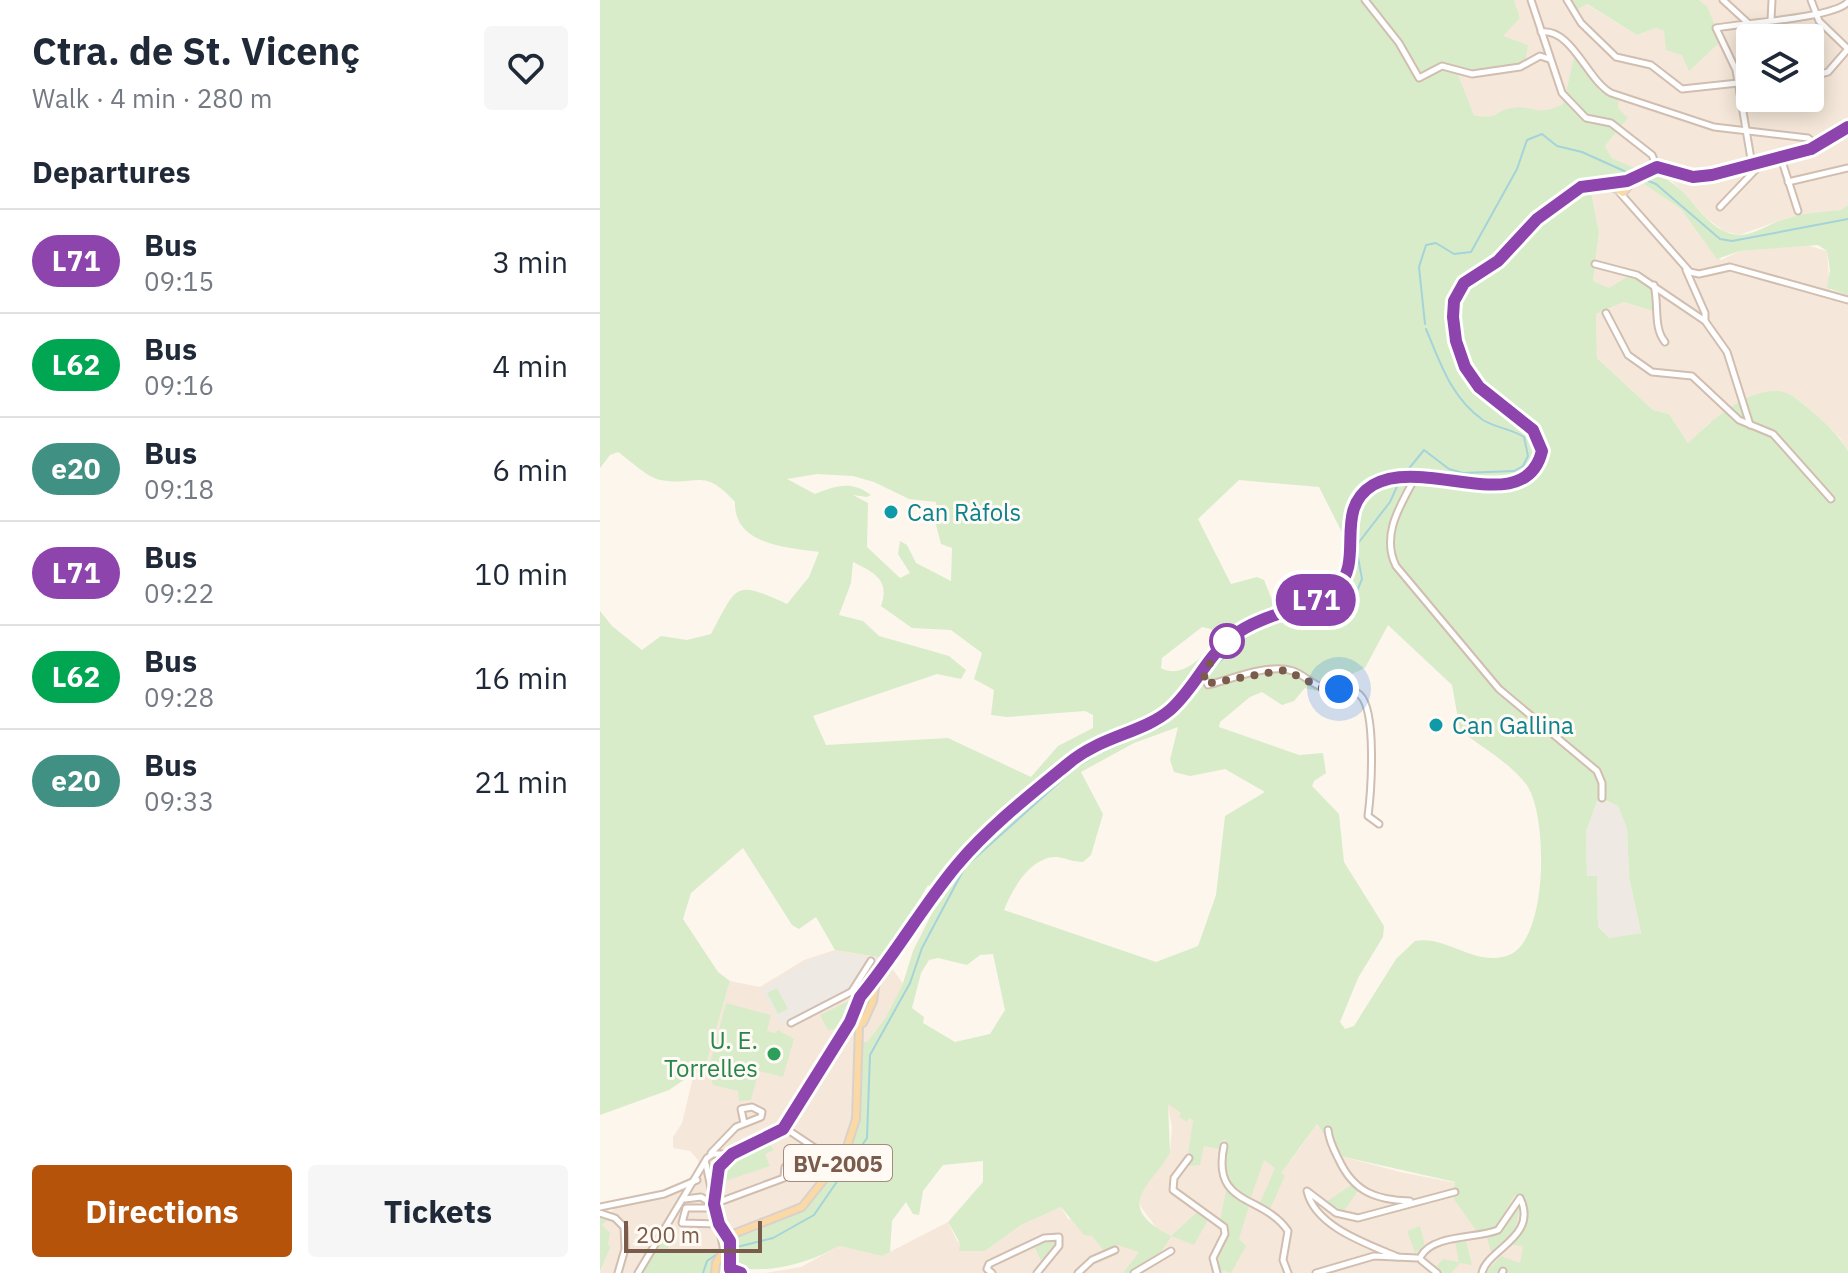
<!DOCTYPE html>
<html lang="en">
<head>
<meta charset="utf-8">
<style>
  body { margin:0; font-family:"IBM Plex Sans",sans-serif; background:#f6f6f7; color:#1f2937; height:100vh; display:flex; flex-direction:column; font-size:30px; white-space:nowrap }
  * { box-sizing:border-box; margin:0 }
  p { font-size:26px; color:#747a83 }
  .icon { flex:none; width:44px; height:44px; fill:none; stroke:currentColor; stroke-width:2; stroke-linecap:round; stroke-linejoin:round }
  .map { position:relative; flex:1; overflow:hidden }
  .panel { display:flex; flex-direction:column; background:#fff; width:600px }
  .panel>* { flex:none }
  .badge { padding:0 16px; border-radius:26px; font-size:28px; line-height:52px }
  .fabs { position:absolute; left:1136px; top:24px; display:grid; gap:16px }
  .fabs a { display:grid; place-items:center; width:88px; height:88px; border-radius:8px; background:#fff; box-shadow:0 4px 20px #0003; font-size:40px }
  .scale { position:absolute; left:24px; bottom:20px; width:138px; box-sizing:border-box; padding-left:8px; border:4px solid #7a5c4d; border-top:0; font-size:22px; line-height:28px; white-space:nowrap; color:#7a5c4d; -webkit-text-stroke:6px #fffaf3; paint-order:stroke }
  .you { position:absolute; width:40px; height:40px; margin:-20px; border:6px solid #fff; border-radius:50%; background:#1a73e8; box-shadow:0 0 0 12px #1a73e833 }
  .map>.badge { position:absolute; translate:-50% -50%; box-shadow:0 0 0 4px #fff }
  h2 { padding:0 32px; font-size:30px; line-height:72px }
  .round { display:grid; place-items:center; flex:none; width:84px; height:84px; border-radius:8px; background:#f6f6f7 }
  .summary { display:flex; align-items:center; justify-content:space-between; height:136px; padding:0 32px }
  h1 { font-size:38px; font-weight:800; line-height:60px }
  .action { display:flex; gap:16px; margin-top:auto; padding:16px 32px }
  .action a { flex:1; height:92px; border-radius:8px; background:#b45309; color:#fff; font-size:32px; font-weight:800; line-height:92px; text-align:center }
  .action a+a { background:#f6f6f7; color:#1f2937 }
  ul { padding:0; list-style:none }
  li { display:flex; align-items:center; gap:24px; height:104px; padding:0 32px; border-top:2px solid #e0e1e3 }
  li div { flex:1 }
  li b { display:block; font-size:30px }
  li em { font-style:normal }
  li .badge { min-width:88px; font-weight:700; text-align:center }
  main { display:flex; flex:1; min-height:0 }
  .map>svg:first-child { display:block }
</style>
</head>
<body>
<main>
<section class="panel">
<div class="summary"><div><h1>Ctra. de St. Vicenç</h1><p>Walk · 4 min · 280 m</p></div><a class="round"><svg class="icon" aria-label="heart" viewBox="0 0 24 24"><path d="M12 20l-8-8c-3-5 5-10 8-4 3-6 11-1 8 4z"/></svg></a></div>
<h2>Departures</h2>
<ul>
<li><span class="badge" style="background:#8e44ad;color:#fff">L71</span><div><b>Bus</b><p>09:15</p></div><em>3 min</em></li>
<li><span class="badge" style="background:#00a651;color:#fff">L62</span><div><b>Bus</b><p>09:16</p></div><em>4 min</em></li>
<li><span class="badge" style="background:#409183;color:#fff">e20</span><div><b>Bus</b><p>09:18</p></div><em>6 min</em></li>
<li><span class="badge" style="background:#8e44ad;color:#fff">L71</span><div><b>Bus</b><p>09:22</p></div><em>10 min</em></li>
<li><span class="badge" style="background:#00a651;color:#fff">L62</span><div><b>Bus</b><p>09:28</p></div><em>16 min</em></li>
<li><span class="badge" style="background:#409183;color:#fff">e20</span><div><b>Bus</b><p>09:33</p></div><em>21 min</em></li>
</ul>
<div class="action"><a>Directions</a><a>Tickets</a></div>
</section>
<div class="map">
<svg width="1248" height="1273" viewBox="0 0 1248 1273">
  <rect width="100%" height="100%" fill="#fdf6ec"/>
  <g fill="#f5e8da" fill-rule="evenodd">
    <path d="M914,0h57l6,10 9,-6 51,31 19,-7 9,3 42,-25 -8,-6h149v205l-7,5 -54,8 -48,17 -15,-4 -16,-12 -36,-38 -27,4 36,24 40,51 19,-9 66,-6 21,6 3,39 18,5v156l-8,-13 -39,-36 -21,-11 -71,32 -21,20 -19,-29 -16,-4 -56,-52 -1,-44 28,-12 34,11 -65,-32 6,-49 -8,-40 47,-22 -26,-12 -7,-12 22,-27 -53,-61 -11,46 -18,9 -33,-5 -19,10 -19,-3 -17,-40 67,-4 -22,-35 18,-18zM1150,38h60v60h-60z"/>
    <path d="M235,950l49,8 19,25 -17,34 -19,25 -12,82 -9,23 -49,58 -62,26 -16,18 -49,5 -4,-1 1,-15 -21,18 -10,17h-36l11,-27 -3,-1 1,-11 -7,-9 14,-20 33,-6 51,-22 -2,-17 -8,-9 -17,-3v-11l9,-14 13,-54 11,-4 24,-84 30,6 44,-27z"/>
    <path d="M567,1103l124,57 26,-36 5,8 8,-4 11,28 59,16 124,24 7,4 -9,73h-757l36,-6 38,-21 43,10 66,-34 9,19 28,10 36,-26 40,-18 7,12 88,8 -15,-20 -3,-11 32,-43 2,-26z"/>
  </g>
  <g fill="#efe9e4">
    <path d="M1004,800l14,6 9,23 2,48 12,56 -32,5 -11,-13 -1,-48 -10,-1 -1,-44 11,-31z"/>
    <path d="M235,952l44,7 -16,26 -82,39 -20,-35 44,-27z"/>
  </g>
  <g fill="#d8ecc9" fill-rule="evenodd">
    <path d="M0,0h914l6,18 -17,18 25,9 -4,26 -66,4 16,40c26,5 18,-3 37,-7 23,-4 24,10 52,-4l11,-47 26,34 19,7 -1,10 10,10 -23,28 7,12 27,12 -48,22 8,40 -6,49 16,7 20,-12 26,14 4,23 -35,-11 -28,12 1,44 56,52 16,4 19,29c22,-21 57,-54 90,-52 14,1 27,15 37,23 13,12 24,22 33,37v822h-344l-2,-5 -4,5h-13l16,-17 19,7 3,-17 -11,-1 12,-20 -1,-29h-9l-17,30 -19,7 -25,-35 6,-4 -5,-5 1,-7 -115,-26 -10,-19v-9l-5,-1 -2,6 -6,-9 -36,49 4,3 -16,35 -10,-6 16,-37 -11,-8 -14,40 -20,-14 -5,-10 1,-37 -5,2 -2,8 -15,-3 -4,19 -13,1 5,-8 -4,-3 5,-35 -4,-2 -2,4 -8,-5 2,-4 -13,-9 2,49c-21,35 -57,53 1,83l26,-24 12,6 -15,27 -23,-9c-8,17 -28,37 -48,37l16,-21 -22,-7 -13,6 -12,-15 -8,-1 -23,-28 -40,18 -36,26h-26l1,-8 -12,-21 35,-40v-21l-40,4 -20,26 -4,24 -6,-1 -7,-12 -14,19 -2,31 -8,4 -43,-10c-28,16 -65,27 -97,22l-8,-15 -19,5 -5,15h-74l12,-24 21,-29 3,5 -5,28 52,-5 16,-17 62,-26 49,-58 8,-34 1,-71h12l19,-25 17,-34 10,-32 28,-56 -13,-10 -44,73 -49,-8 -19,-33 -17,12 -7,-4 -49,-77 -52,45 -8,26 35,53 12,9 -24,84 -37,25 -69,25v-504l12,15 30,24 19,-14 26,4 24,-6c27,-50 23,-54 76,-30l22,-27 10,-25c-31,-5 -85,-6 -84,-50 -33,-36 -37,-15 -74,-22 -14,-2 -31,-20 -43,-28l-8,3 -10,13zM217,474l36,2 21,6 35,17 27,3 -1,19 6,23 11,4 -1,33 -35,-18 -9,-18 -7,-4 -2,13 12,19 -10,5 -33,-31 1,-44 -15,-8 14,2 4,-2c-20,-15 -36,-9 -56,-1l-28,-15zM639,480l80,7 36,71c-7,49 -39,51 -81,47l-10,-25 -7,-3 -26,7 -33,-65zM253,562c22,11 37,18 28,44l31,22 39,2 31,23 -8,26 20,11 -3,25 16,2 78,-6 8,4v13l-35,18 -27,31 -83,-39 -122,7 -13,-29 124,-42 24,5 5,-9 -17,-14 -70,-20 -16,-15 -24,-6 12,-32zM788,625l64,60 8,45c21,17 49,32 66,54 22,28 23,155 -17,171 -34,13 -61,-20 -94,-14l-19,18 -42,67 -9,3 -5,-7 18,-44 25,-41 1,-11 -40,-64 -5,-48 -27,-28 2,-5 12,-8 -3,-20 -24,2 -80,-28 1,-5 30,-25 12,-5 20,13 12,-4 11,-13 24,6 8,-13 28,-13zM602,627l9,2 5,7c-8,19 -34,44 -55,32l1,-10zM578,727l-8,33 4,12 16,4 35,-7 40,23 -40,24 -9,79 -18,51 -42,16 -152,-52c8,-21 27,-54 53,-53 9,1 16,5 26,5l8,-7 12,-41 -22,-42 53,-29zM1005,800l13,6 9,23 2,48 12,56 -32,5 -11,-12 -1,-50h-10l-1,-44 11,-31 6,2zM393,954l12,56 -15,24 -35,8 -32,-19 1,-6 -12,-9 9,-35 8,-13 9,-2 29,7 13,-10z"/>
    <path d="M971,0h128l8,6 14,35 -32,30 -7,-16 -16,-5 -2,-19 -8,-3 -19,7 -50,-31 -10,6z"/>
    <path d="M1053,175c37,6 47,56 85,60 16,1 32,-12 47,-16 18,-6 37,-7 56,-9l7,-5v90l-21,-7 3,-18 -3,-19 -9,-6 -78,6 -23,8 -36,-50 -36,-24 -2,-3z"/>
    <path d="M177,988l11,21 -10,5 -11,-21z"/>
    <path d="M249,1001l6,1 -14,27 -13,1 -8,-15z"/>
    <path d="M126,1003l45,12 -4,16 8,2 3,-3 16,9 -11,38 -24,-6 -8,29 -12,1 -1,-10 -25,-6 -5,-14z"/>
    <path d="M168,1143l6,7 -9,4 5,12 -51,17 11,-22z"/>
    <path d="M751,1185l7,6 -15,21 -17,-10z"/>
    <path d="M626,1191l23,15 -10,33 7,7 -15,27 -14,-4 -1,-10 12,-26 -8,-13z"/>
    <path d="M920,1205l-5,27 -23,24 -5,-19 17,-9z"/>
    <path d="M0,1215l10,3 -8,7 8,8 -2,12 3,1 -11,26z"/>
    <path d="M820,1226l5,20 -10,7 -8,-22z"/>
    <path d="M457,1239l1,5 -16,18 -8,-16 11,-6z"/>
    <path d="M866,1241l6,24 -12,-2 -9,10h-11l-5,-5 8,-9 16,3 -4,-20z"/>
  </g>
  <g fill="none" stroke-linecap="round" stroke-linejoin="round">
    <g stroke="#a5d3da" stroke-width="2">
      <path d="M1041,178l15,6 64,55 12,2 116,-22"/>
      <path d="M825,324l-6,-57 7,-22 10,-2 18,11 17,-2 46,-83 10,-29 15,-6 15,12 25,6 51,23"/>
      <path d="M802,477l22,-27 25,19 14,4 51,-2 9,-5 5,-10 -4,-19c-12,-8 -28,-9 -41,-17 -32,-22 -43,-58 -57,-91"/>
      <path d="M133,1248l40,-10 41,-23 53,-77 3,-83 40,-72 12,-35 43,-81 110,-99 24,-15 61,-26 15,-11 41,-51 39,-36 100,-33 7,-17 -6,-33 34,-44 9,-20"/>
      <path d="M103,1273l4,-12 13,-9"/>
    </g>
    <g stroke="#d1beb0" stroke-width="9">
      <g id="minor">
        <path d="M765,0l34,43 20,35 23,-12 30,8 48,-7 20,-11 9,3"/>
        <path d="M931,0l31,93 24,25 25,5 41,32 5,12"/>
        <path d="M967,0l14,23 35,34 35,8 31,24 56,-6 12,4"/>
        <path d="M1123,0l25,23"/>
        <path d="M1171,20l1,-20"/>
        <path d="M941,32c31,-4 46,48 70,61l103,34 94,11 10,8"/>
        <path d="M1210,77l18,-5 20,-23 -29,-28 -8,-21"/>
        <path d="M1181,158l17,53"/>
        <path d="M1152,165l-16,-95 -20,-42c28,-5 118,-10 132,-26"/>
        <path d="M1188,182l60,-14"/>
        <path d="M1020,193l70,79 9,2 31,-7 118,33"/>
        <path d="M1120,207l42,-44"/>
        <path d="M995,264l42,11 68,46"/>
        <path d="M1086,270l19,43v8l22,31 23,73"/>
        <path d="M1054,285c5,19 -1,43 11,57"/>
        <path d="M1006,313l22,42 24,17 40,4 47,44 34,14 58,65"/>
        <path d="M816,476c-14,27 -36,58 -20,90l103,123 98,82 5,12v15"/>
        <path d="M616,652l-13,24 5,9c24,-6 60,-22 85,-14 9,3 17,11 26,15 14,6 30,-1 41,9 17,16 11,98 8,121l11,8"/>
        <path d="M252,991l19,-30"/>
        <path d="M191,1023l60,-31 12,1"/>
        <path d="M185,1128l33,22 -2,1c-10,6 -21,11 -31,16l-1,10 6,-7 -3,-4"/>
        <path d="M728,1130c1,11 6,20 11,30 15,32 37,40 71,41"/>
        <path d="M624,1146c-13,61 39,48 64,85l-5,29 5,13"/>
        <path d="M111,1153l25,-26 25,-10 1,-5 -10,-5 -11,2 3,14"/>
        <path d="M589,1158l-15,20 -1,12 51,37 1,7 -12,24 4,15"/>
        <path d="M106,1164l18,87"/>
        <path d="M85,1199l16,-2 12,7"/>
        <path d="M114,1204l5,-37 13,-13 51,-25 75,-123"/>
        <path d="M114,1204l70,-26"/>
        <path d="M0,1207l64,-13 33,-14"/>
        <path d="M115,1208h-29l-4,15 37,1"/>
        <path d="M0,1213l15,5 9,9 1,22 -7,24"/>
        <path d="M821,1256c13,-22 55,-17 77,-26l22,-32c19,39 -33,51 -38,75"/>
        <path d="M798,1257c-30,-13 -83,-30 -91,-66l29,22 22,5 97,-26"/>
        <path d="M821,1260l16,13"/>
        <path d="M130,1269l11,4"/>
        <path d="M38,1273l69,-115 6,-4h18"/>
        <path d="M392,1273l-5,-4 2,-5 55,-26 15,-1v9l-22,27"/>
        <path d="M478,1273l14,-13 23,-10"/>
        <path d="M534,1273l37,-22"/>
        <path d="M716,1273l58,-17 43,2"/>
        <path d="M902,1273l1,-2"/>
      </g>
    </g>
    <g stroke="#dad1cd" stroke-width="10">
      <g id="major">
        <path d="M1006,183l17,10 12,-15"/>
        <path d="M263,1023l10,-22 3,-20"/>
        <path d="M115,1273l1,-10 20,-30 66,-26 43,-54 11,-34 4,-122 107,-143 119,-104 84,-40 41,-54 33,-29 24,-12 56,-18 13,-9 10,-20 6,-59 19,-23 45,-11 65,11 23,-1 25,-12 12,-22 -9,-21 -54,-43 -17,-27 -9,-48 3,-15 8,-14 34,-22 39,-42 44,-32 46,-6 30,-14 36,10 19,-2 99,-26 37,-22"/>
        <path d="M128,1273l2,-32"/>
      </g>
    </g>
    <use href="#minor" stroke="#fff" stroke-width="5"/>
    <use href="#major" stroke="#fbd9a5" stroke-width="6"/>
  </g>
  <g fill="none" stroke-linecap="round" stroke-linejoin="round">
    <g stroke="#fff" stroke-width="18">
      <path id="line" d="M141,1273l-11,-4v-28l-11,-17 -5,-20 5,-37 13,-13 51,-25 67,-107 10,-25c35,-42 62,-90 97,-132 32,-38 74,-71 112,-102 32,-27 74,-30 101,-53 25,-22 36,-53 63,-74 32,-25 82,-27 103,-47 30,-28 -4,-79 37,-104 51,-30 152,36 169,-34l-9,-21 -54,-43 -14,-20 -9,-26 -3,-24 1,-16 10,-18 34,-22 39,-42 44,-32 46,-6 30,-14 36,10 19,-2 99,-26 37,-22"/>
    </g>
    <use href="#line" stroke="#8e44ad" stroke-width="12"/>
    <path stroke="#7a5c4d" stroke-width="8" stroke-dasharray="0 14.4" d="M627,641c-10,8 -15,20 -23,32l1,11 80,-14 37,18 17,1"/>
  </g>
  <g fill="#0f9aa8" stroke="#fffaf3" stroke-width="3">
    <circle cx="291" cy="512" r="8"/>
    <circle cx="836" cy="725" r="8"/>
  </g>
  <circle fill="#fff" stroke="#8e44ad" stroke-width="4" cx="627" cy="641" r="16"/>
  <circle fill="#2e9e5b" stroke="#fffaf3" stroke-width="3" cx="174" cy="1054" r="8"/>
  <g text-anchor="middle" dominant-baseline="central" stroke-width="6" stroke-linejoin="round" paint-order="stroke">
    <rect fill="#fffaf3" stroke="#a28b7f" stroke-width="2" x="184" y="1145" width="108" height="36" rx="6"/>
    <g font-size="22" font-weight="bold" fill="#7a5c4d">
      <text x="238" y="1163">BV-2005</text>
    </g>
    <g font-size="24" fill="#0d838f" stroke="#fffaf3" text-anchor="start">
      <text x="307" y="512">Can Ràfols</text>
      <text x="852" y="725">Can Gallina</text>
    </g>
    <g font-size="24" fill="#27864d" stroke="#fffaf3" text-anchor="end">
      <text x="158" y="1040">U. E.<tspan x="158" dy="28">Torrelles</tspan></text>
    </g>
  </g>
</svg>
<div class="fabs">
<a><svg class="icon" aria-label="layers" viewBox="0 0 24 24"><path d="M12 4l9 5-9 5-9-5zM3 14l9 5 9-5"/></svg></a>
</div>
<div class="scale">200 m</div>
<div class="you" style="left:739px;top:689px"></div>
<b class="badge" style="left:716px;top:600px;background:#8e44ad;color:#fff">L71</b>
</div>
</main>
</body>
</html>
